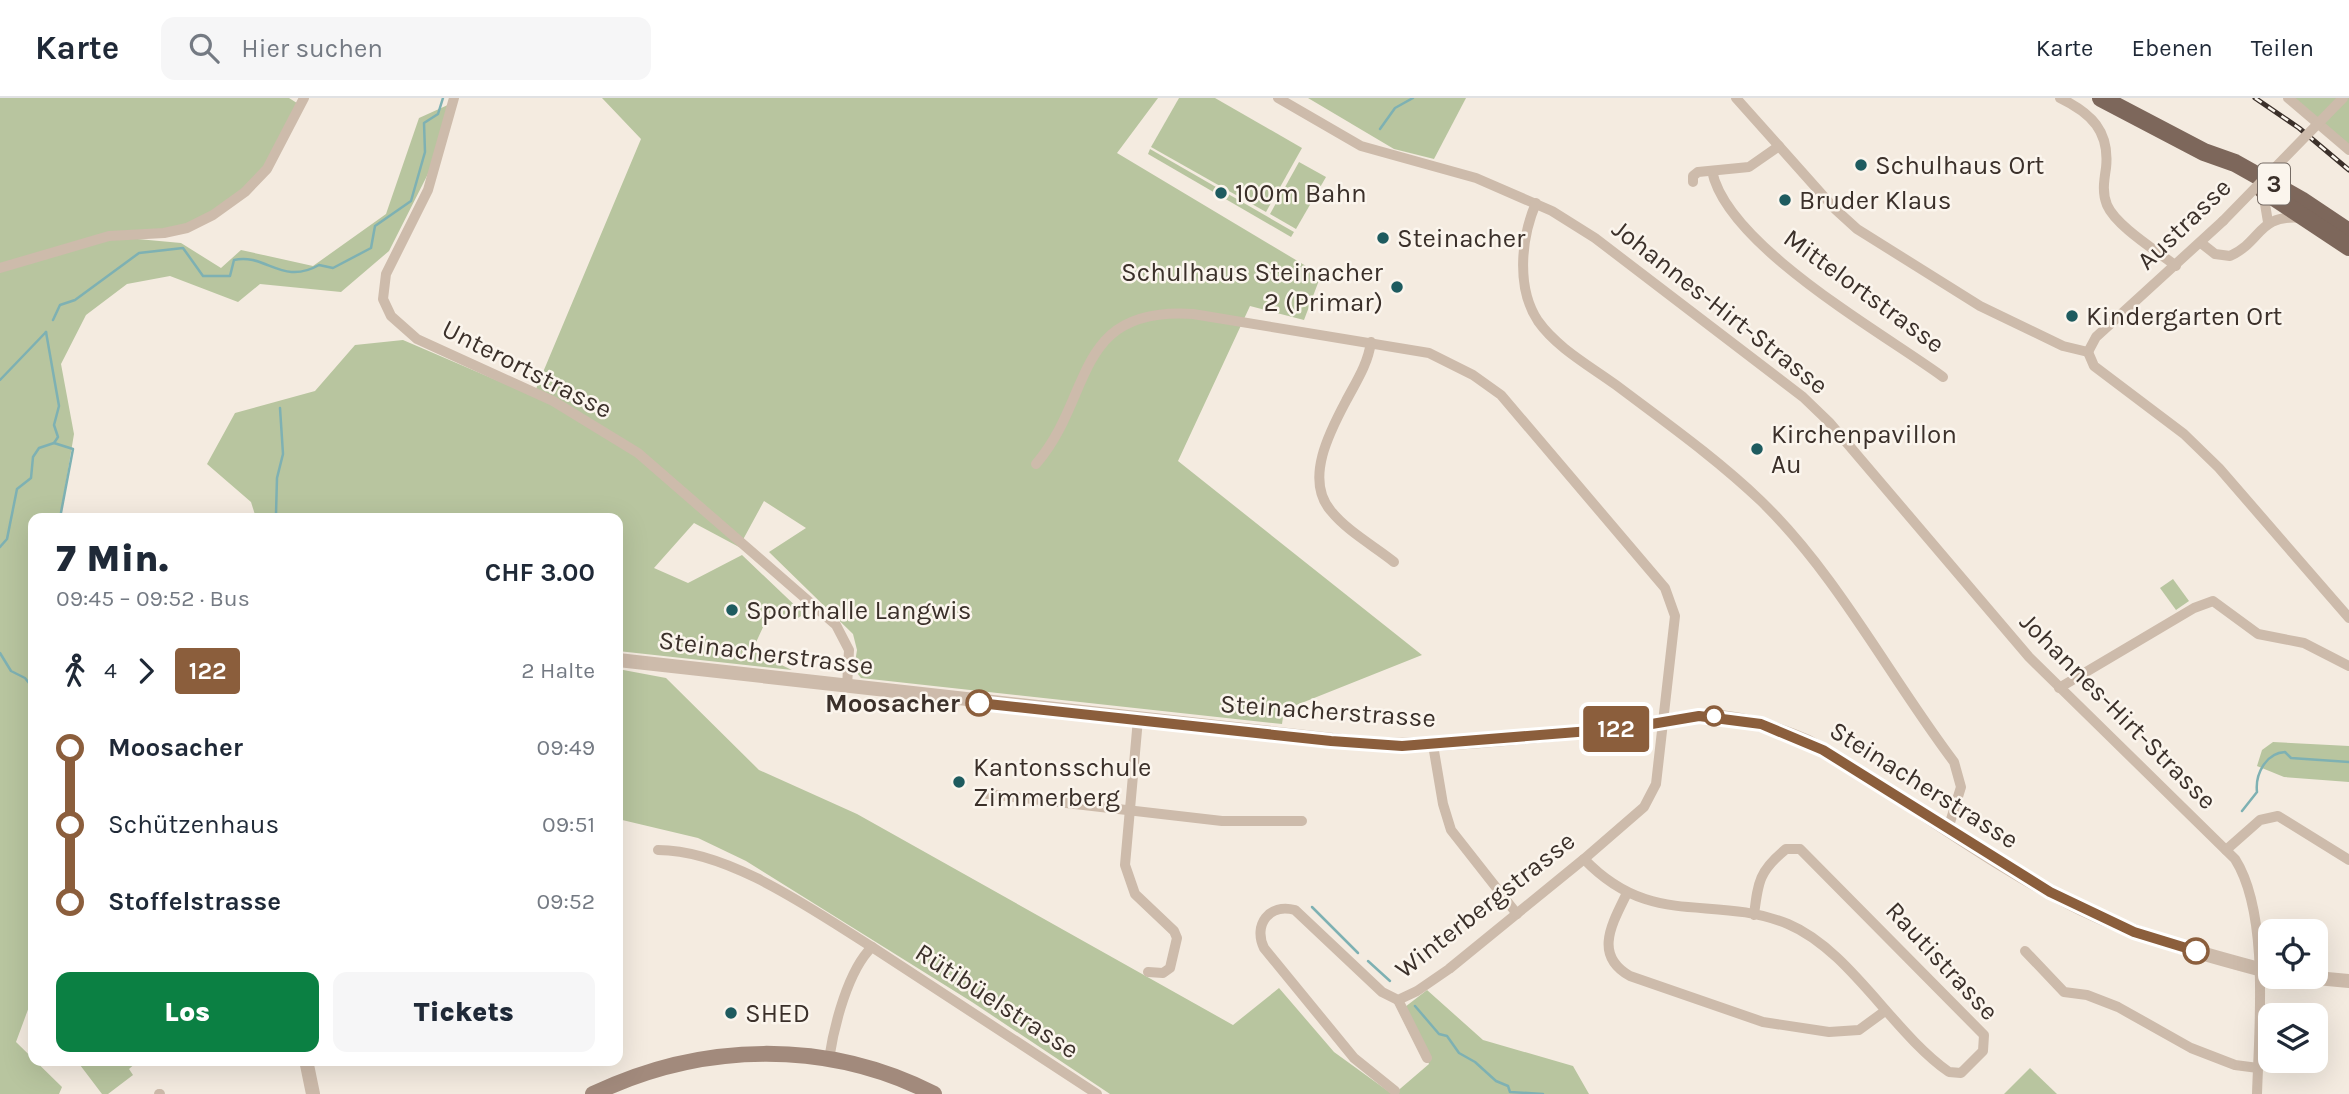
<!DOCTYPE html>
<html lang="de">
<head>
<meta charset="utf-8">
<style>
  body { margin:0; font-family:Karla,sans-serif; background:#f6f6f7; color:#1f2937; height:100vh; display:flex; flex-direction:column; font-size:26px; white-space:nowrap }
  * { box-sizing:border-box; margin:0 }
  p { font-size:23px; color:#747a83 }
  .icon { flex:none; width:38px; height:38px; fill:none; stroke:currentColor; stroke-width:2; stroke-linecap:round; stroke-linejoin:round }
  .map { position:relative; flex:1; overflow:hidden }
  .panel { position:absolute; left:28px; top:415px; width:595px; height:553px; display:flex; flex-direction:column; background:#fff; border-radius:14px; box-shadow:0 7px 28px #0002 }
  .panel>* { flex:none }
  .badge { padding:0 14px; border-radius:5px; font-size:24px; line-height:46px }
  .tools { position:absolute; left:2258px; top:821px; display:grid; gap:14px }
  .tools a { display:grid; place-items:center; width:70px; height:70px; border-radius:14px; background:#fff; box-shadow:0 7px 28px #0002; font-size:35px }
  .map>.badge { position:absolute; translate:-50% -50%; box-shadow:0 0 0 4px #fff }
  .legs { display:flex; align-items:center; gap:10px; height:77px; padding:0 28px; font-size:23px }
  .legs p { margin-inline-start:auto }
  .overview { display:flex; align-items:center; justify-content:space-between; height:119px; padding:0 28px }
  h1 { font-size:38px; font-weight:800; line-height:52px }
  .primary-button { display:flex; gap:14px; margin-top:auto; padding:14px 28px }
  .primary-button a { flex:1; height:80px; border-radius:14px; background:#0b8043; color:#fff; font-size:28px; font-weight:800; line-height:80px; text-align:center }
  .primary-button a+a { background:#f6f6f7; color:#1f2937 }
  ul { padding:0 28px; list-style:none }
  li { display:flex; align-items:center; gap:24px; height:77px; font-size:26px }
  li i { display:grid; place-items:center; width:10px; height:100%; margin:0 9px; background:currentColor }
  li i::after { content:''; width:18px; height:18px; margin:-9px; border:5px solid; border-radius:50%; background:#fff }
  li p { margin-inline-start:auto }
  li:first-child i { background:linear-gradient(#0000 50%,currentColor 0) }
  li:last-child i { background:linear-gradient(currentColor 50%,#0000 0) }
  header { display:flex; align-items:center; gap:42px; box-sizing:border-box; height:98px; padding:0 35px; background:#fff; border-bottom:2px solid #e0e1e3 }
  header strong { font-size:33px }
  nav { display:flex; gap:38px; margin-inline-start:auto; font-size:24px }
  .search { width:490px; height:63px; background:#f6f6f7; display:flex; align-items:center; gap:18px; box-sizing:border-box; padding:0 24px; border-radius:14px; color:#747a83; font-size:26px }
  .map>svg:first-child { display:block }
</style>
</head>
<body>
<header>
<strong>Karte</strong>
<div class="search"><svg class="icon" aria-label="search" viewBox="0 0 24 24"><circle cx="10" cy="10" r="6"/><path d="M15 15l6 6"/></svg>Hier suchen</div>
<nav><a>Karte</a><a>Ebenen</a><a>Teilen</a></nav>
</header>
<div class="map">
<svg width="2349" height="996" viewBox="0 0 2349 996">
  <rect width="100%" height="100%" fill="#f4ebe0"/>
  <g fill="#b8c59f">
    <path d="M0,0h289l11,7 -21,45 -34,42 -58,36 -71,9 65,6 40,25 20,-18 72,16 73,-52 33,-96 31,-14 -17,60 -44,87 -48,41 -81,-8 -22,18 -68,-26 -43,8 -41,31 -25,49 13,70 -14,84h-27v478l-17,46 46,45 -3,7h-59z"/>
    <path d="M602,0h556l-41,55 204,122 -17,45 -54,-14 -72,155 244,194 -138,55 -2,14 -421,-46 -7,-9 3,-19 -4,-16 -84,-82 37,-24 -42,-27 -25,46 -45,-24 -40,45 34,15 54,-28 62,59 -9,6 -24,-10 -19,41 40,19 -174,-19v-133h-362l-5,-16 -44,-38 28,-51 80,-22 40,-46 48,-5 130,56 108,-257z"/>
    <path d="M1179,0h36l87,50 -36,64 -115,-65z"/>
    <path d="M1308,0h158l-32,61 -40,-10z"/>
    <path d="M2288,0h61v52z"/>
    <path d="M1150,51l144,83 -3,5 -143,-83z"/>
    <path d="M1299,64l27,15 -30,52 -26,-15z"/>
    <path d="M2173,481l16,22 -13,9 -16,-22z"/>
    <path d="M618,571l48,9 93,92 98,44 376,211 46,-37 55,64 58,42h-282l-138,-92 -226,-141 -48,-23 -80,-19z"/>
    <path d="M2273,644l76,4v36l-65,-5 -27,-11 5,-16z"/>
    <path d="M1427,892l56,50 90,26 16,28h-195l35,-30 -24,-57z"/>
    <path d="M77,963h61l-9,8 4,6 -25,19h-6z"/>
    <path d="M2030,970l27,26h-53z"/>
  </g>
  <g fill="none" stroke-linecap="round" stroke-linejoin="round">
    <g stroke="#7eb1b3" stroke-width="2.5">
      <path d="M1380,31l15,-21 18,-10"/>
      <path d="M53,222l7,-15 15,-5 64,-47 44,-5 20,28h27l4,-16c32,-7 48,26 85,5l14,3 38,-20 4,-22 36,-25 14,-49 -1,-29 14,-9 5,-16"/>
      <path d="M0,282l46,-48"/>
      <path d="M280,310l3,46 -6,24 -1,36 6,4"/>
      <path d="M54,345l19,6 -13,69"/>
      <path d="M0,449l7,-8 10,-50 14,-11 2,-21 6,-9 15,-5 4,-6 -4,-12 5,-19 -13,-74"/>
      <path d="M0,555l11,18 14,7 8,10"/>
      <path d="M2242,713l15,-19c-2,-18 9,-39 28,-40l6,6 58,4"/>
      <path d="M1312,809l46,46"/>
      <path d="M1368,863l22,20"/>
      <path d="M1415,908l24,28 8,2 12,17 16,9 21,19 12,5 2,6 33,2"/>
    </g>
    <g stroke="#cdbbab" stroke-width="10">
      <path d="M454,0l-26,92 -42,84 -3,25 8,17 26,23 136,62 85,52 198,172 13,25 -2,37"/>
      <path d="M1278,0l83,48 115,32 76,33 43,27 208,159 26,25 200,235 206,202c35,55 24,170 22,235"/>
      <path d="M1736,0l99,111 22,20 123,77 83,40 25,6"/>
      <path d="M2060,0c31,15 50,33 46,70 -2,13 -4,25 1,37 9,21 50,46 69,61"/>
      <path d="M2288,0l61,52"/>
      <path d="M1712,73c15,75 171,162 231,206"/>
      <path d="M1693,84v-6l5,-4 51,-5 30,-21"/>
      <path d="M2263,94l5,30"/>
      <path d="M1536,105c-15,35 -20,85 2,118 19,27 52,45 78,64 49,37 100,73 145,116 77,75 128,175 193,261l7,25 -13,42"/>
      <path d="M2201,145l14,11 15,2c33,-15 27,-42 72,-38"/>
      <path d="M0,170l109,-32 55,-3 23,-5 26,-13 32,-23 22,-23 37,-71"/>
      <path d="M1371,244c-3,22 -15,40 -25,59 -16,30 -42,79 -15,110 16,20 43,35 63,51"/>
      <path d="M2088,254l6,14 90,68 35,34 130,150"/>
      <path d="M2088,254l8,-15 127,-116"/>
      <path d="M1036,366c58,-67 36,-158 157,-150l236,39 44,22 28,20 164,193 10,28 -19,168 -12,23 -60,52 -135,110 -32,22 -19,9 -16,-8 -87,-82c-26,-7 -42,15 -31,38l90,110 41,33"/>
      <path d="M2059,590l135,-80 19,-7 45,33 46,9 45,23"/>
      <path d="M1138,621l-13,146 10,29 39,37 3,7 -7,30 -7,5 -15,-1"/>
      <path d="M1433,647l10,59 8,26 66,84"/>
      <path d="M987,696l235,27h80"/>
      <path d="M658,752c71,0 155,60 214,97"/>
      <path d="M2226,752l34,-30 18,-4 71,44"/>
      <path d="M1584,761c68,71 127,34 204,65 62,26 105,109 161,148l12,1 22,-22 1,-16 -184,-186h-14c-27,22 -28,33 -32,66"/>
      <path d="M1627,795c-15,31 -34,62 3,83l133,46 66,10 30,-2 26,-19"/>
      <path d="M2025,853l39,41 23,3 31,12 73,41 44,17 23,3"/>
      <path d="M1398,902l29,58"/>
      <path d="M829,961c5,-33 19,-89 43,-112l225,147"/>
      <path d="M159,996h1"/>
    </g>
    <g stroke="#cdbbab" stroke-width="14">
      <path d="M618,562l751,84c85,4 171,-10 256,-16 20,-1 39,-8 59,-10 42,-6 86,7 124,24 94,52 178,120 274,167 60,29 124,46 188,63"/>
      <path d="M2295,878l54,5"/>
      <path d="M306,962l7,34"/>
    </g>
    <path stroke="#a28a7c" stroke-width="16" d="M593,996c109,-52 233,-55 341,0"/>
    <g stroke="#7d675b" stroke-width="18">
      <path d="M2101,0l103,54 31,11 66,37 48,32"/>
      <path d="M2263,92l86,57"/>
    </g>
    <g stroke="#3b302a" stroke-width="5">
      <path id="rail" d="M2255,0l44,30 50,42"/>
    </g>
    <use href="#rail" stroke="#fbf5ed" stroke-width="2.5" stroke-dasharray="8" stroke-linecap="butt"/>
    <path stroke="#cdbbab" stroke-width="10" d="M2223,123l120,-123"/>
  </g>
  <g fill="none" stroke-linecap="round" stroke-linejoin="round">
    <g stroke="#fff" stroke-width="16">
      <path id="line-1" d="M979,605l352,38 71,5 226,-18 71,-12 62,8 62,26 227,142 84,40 62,19"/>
    </g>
    <use href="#line-1" stroke="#8b5e3c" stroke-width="10"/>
  </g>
  <g fill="#1e5b5f" stroke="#fbf5ed" stroke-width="2.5">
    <circle cx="1861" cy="67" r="7"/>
    <circle cx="1221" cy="95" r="7"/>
    <circle cx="1785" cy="102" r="7"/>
    <circle cx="1383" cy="140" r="7"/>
    <circle cx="1397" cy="189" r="7"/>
    <circle cx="2072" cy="218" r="7"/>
    <circle cx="1757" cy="351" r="7"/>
    <circle cx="732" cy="512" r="7"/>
    <circle cx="959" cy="684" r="7"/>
    <circle cx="731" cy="915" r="7"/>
  </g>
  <g fill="#fff" stroke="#8b5e3c" stroke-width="3.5">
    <circle cx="979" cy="605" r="12"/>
    <circle cx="1714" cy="618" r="9"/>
    <circle cx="2196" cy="853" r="12"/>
  </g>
  <g text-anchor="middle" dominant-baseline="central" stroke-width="5" stroke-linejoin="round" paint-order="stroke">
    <rect fill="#fbf5ed" stroke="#756b64" stroke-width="2" x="2258" y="65.5" width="32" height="41" rx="5"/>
    <g font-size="24" font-weight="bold" fill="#3b302a">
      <text x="2274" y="86">3</text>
    </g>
    <g font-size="26" fill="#3b302a" stroke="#fbf5ed" text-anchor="start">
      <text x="1875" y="67">Schulhaus Ort</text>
      <text x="1235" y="95">100m Bahn</text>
      <text x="1799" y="102">Bruder Klaus</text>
      <text x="1397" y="140">Steinacher</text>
      <text x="1383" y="174" text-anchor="end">Schulhaus Steinacher<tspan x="1383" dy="30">2 (Primar)</tspan></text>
      <text x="2086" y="218">Kindergarten Ort</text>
      <text x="1771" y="336">Kirchenpavillon<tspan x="1771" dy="30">Au</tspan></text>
      <text x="746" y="512">Sporthalle Langwis</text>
      <text x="973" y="669">Kantonsschule<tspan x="973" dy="30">Zimmerberg</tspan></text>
      <text x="745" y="915">SHED</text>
    </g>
    <g font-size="26" fill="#3b302a" stroke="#fbf5ed">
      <text transform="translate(2184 126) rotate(-44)">Austrasse</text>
      <text transform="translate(1864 193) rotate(36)">Mittelortstrasse</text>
      <text transform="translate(1720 209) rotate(38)">Johannes-Hirt-Strasse</text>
      <text transform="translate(527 271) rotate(27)">Unterortstrasse</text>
      <text transform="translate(766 555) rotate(7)">Steinacherstrasse</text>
      <text transform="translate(1328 613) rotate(4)">Steinacherstrasse</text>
      <text transform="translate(2118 613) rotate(45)">Johannes-Hirt-Strasse</text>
      <text transform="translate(1924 687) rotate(32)">Steinacherstrasse</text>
      <text transform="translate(1485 807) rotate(-38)">Winterbergstrasse</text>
      <text transform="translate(1942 863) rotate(47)">Rautistrasse</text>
      <text transform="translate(997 903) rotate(33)">Rütibüelstrasse</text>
    </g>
    <g font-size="26" font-weight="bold" fill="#3b302a" stroke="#fbf5ed" text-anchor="end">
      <text x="960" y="605">Moosacher</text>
    </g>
  </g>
</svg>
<div class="tools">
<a><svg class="icon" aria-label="locate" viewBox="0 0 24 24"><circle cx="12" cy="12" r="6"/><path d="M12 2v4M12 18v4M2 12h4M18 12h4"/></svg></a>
<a><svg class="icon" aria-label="layers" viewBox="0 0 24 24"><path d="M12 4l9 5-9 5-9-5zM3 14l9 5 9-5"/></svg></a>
</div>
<b class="badge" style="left:1616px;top:631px;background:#8b5e3c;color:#fff">122</b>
<section class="panel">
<div class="overview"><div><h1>7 Min.</h1><p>09:45 – 09:52 · Bus</p></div><b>CHF 3.00</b></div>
<div class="legs"><svg class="icon" aria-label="walk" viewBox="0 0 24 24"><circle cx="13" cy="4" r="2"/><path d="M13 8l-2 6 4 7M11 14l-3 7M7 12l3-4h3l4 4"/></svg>4<svg class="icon" aria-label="forward" viewBox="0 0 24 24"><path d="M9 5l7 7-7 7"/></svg><b class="badge" style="background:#8b5e3c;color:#fff">122</b><p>2 Halte</p></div>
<ul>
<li><i style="color:#8b5e3c"></i><b>Moosacher</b><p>09:49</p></li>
<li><i style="color:#8b5e3c"></i><span>Schützenhaus</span><p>09:51</p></li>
<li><i style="color:#8b5e3c"></i><b>Stoffelstrasse</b><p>09:52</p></li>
</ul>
<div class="primary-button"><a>Los</a><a>Tickets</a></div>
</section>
</div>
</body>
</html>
